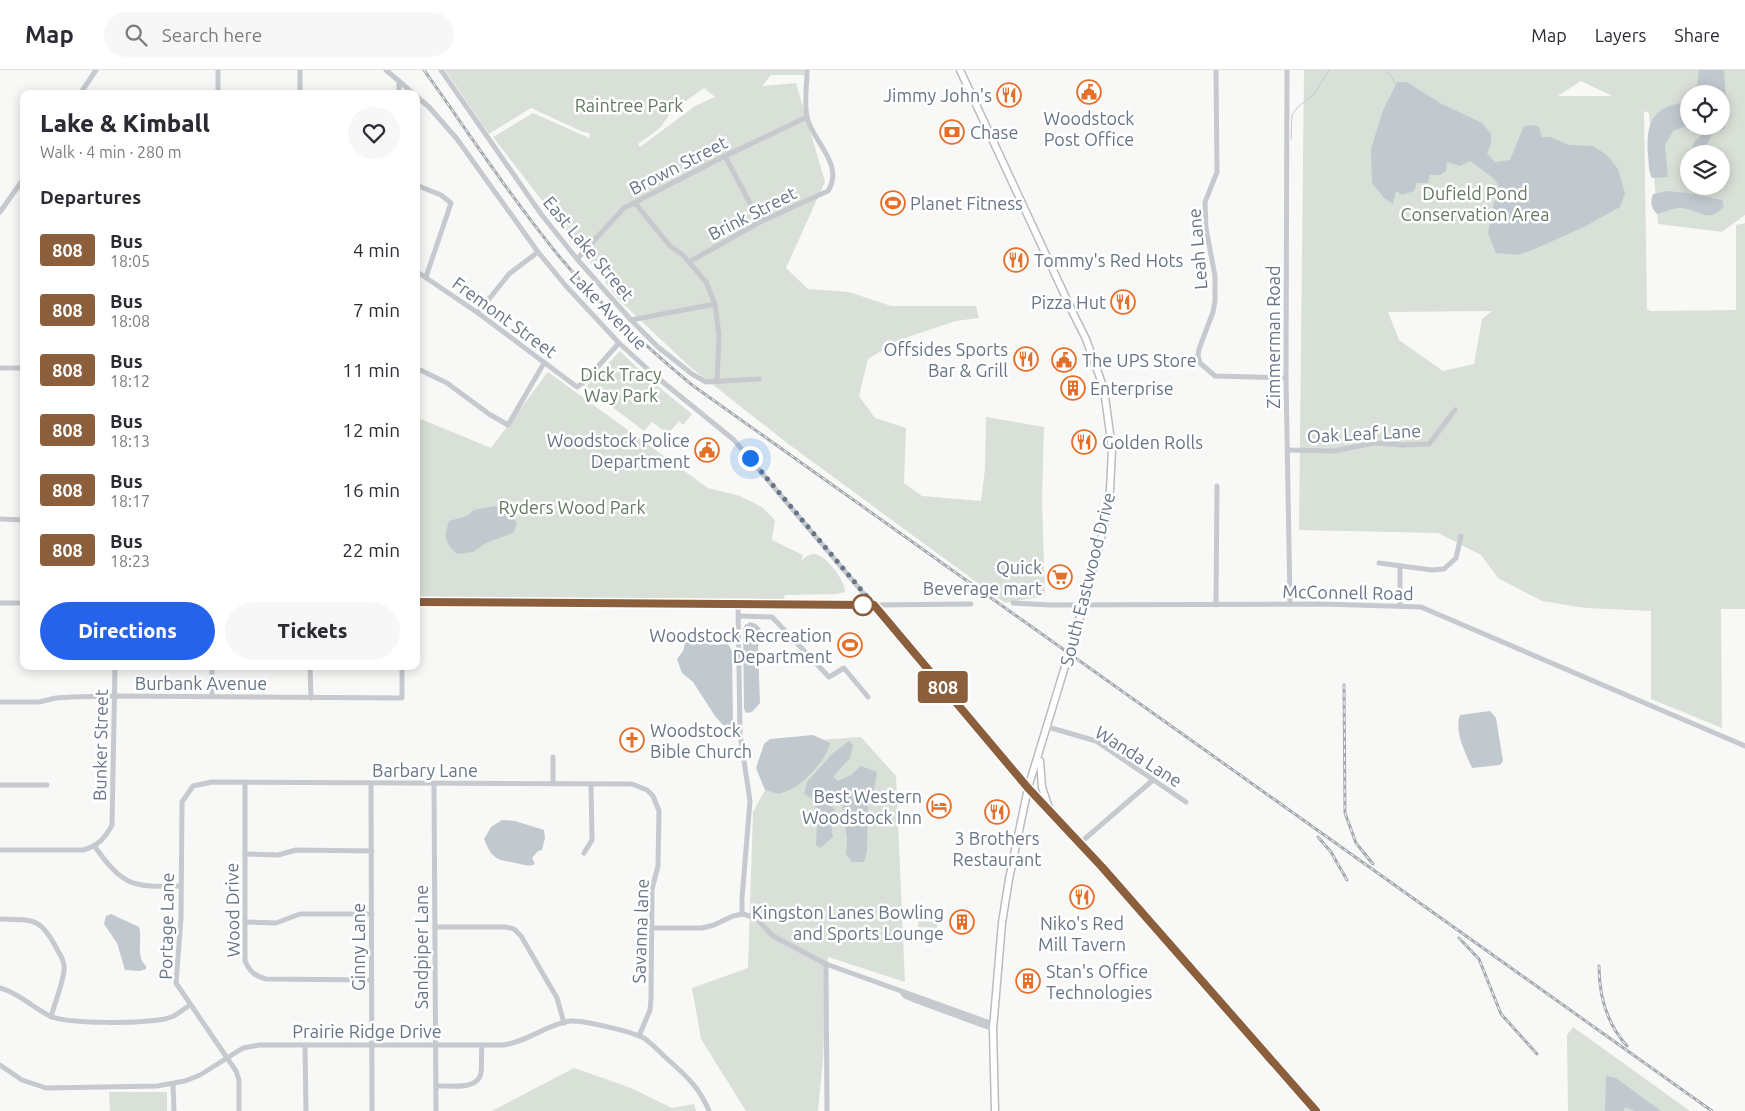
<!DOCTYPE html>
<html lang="en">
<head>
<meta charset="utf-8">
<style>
  body { margin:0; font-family:Ubuntu,sans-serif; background:#f7f7f7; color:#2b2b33; height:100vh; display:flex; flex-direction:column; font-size:19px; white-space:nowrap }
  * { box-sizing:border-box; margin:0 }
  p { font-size:16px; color:#7c7c81 }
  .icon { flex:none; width:28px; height:28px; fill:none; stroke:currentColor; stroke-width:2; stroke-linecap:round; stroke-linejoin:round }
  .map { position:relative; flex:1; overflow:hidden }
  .drawer { position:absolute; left:20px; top:20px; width:400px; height:580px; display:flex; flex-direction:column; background:#fff; border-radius:10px; box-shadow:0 2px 12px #0003 }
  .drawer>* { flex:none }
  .badge { padding:0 10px; border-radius:4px; font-size:18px; line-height:32px }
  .buttons { position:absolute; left:1680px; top:15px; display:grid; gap:10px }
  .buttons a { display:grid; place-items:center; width:50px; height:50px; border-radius:50%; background:#fff; box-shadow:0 2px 12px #0003; font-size:25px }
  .you { position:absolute; width:25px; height:25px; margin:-12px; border:4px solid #fff; border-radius:50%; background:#1a73e8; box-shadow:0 0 0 8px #1a73e833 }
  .map>.badge { position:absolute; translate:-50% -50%; box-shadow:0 0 0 2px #fff }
  h2 { padding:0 20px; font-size:19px; line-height:45px }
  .round { display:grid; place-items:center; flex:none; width:52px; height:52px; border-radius:26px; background:#f7f7f7 }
  .head { display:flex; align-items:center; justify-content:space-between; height:85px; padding:0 20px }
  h1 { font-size:24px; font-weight:800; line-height:38px }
  .primary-button { display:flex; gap:10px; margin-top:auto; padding:10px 20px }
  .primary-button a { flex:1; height:58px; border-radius:30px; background:#2563eb; color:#fff; font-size:20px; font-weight:800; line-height:58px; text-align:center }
  .primary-button a+a { background:#f7f7f7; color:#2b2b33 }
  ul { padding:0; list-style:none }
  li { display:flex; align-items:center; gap:15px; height:60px; padding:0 20px }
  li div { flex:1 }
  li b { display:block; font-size:19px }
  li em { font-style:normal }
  li .badge { min-width:55px; font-weight:700; text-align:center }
  header { display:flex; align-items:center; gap:30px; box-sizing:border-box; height:70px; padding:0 25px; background:#fff; border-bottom:1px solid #e1e1e2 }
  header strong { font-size:24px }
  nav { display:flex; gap:28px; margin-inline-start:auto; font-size:18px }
  .search { width:350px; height:45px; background:#f7f7f7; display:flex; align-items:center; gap:12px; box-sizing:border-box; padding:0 18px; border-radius:28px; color:#7c7c81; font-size:19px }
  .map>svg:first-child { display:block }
</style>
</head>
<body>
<header>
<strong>Map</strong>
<div class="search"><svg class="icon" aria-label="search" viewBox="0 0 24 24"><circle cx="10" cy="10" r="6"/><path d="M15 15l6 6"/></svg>Search here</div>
<nav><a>Map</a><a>Layers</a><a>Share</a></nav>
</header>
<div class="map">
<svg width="1745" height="1041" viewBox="0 0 1745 1041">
  <rect width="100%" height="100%" fill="#f8f9f6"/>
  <g fill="#d9e0d7" fill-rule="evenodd">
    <path d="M445,0h359v5h-33l-9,11 34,-3 29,99 -39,86 22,21 41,3 42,14h85l3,12 -23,3 -57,19 -31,19 -9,37 16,22 31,10 -2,55 18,13 59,5 4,-33 1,-51 58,10 -2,73 3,96 -40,7 -218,-160 -98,-77 -70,-66 -126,-163 40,-24 56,25 1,-5 -7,-1 -52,-24 -42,26zM704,18l11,9 -20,9 -55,41 -2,-3 22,-16 12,-17z"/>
    <path d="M1304,0h441v145l-23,17 -64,-8 -9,-111 -5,-2 3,198 4,2 85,-1v-85l9,-2v386h-24l1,119 -71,-29v-88l-66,-3 -43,-7 -44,-23 -17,-23 -43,-22 -139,-3zM1581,11l31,15h-54zM1689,24h32v32h-32zM1689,84h32v32h-32zM1492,241l-10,8 -8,45 -31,7 -44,-31 -11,-28z"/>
    <path d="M620,281l30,29 42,34 -9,11 -4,-4 -11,13 -16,-12 -8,9 -58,-44z"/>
    <path d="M548,302l160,116 32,8 22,11 13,13 -3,20 31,15 -2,6c4,-3 7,-7 13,-7 11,0 32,27 31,38l-8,2 -52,1 -2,5 -367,-1v-182l75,31z"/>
    <path d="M861,667l35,39 9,206 -77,-25 -5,102 -5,52h-72l-45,-72 -9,-51 56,-20 5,-156 38,-70z"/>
    <path d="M918,838l19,1v19l-19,-1z"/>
    <path d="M1573,957l117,84h-122l-1,-76z"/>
    <path d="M574,998l57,20 41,20 22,-4 2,7h-204z"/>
    <path d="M109,1022h58v19h-57z"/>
  </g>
  <g fill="#c1c9cf">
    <path d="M1699,0h25l3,41 -2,17 -13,6 -5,10 -10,6 -5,-4 3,-5 9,-8 1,-7h16v-32h-23l-1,-7z"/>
    <path d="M1397,12h10l33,21 42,20 9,11v10l-4,9 8,9 15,-2 14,-34 10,-1 5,2 3,10h8l19,8 24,1 14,9 11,14 7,24 -5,14 -36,20 -54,24 -13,4 -21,-2 -8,-20 6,-31 6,-7 -4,-4 3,-5 -6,-8 -23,-17 -10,5 -13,-4 -1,9 -6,4h-10l-2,8h-11l-3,8 -12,4 -6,-4 -3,13 -9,-6 -12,-15 -1,-34 12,-39z"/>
    <path d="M1689,28v27l-16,6 -8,14 3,32 -16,1c-4,-7 -3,-15 -4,-23 -2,-28 2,-47 33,-52l4,-4z"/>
    <path d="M1668,121l19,2 35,7 2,6c-17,20 -25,2 -44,2 -7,0 -16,4 -23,6 -6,-6 -7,-12 -4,-20z"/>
    <path d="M494,436c12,2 17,7 23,18l-4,9 -27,10 -13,9 -16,2c-13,-12 -13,-16 -8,-33l18,-5 7,-6z"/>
    <path d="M750,552l6,2 5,5 -3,18 2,56 -8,9 -6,1 -2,-4 -1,-80 2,-4z"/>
    <path d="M692,566c14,10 20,9 36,8l4,7 1,72 -1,4 -9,-2 -8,-9 -22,-34 -11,-9 -5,-14 6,-8 4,-14z"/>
    <path d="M1490,641l6,7 7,43 -3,4 -28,3c-7,-16 -18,-37 -12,-53z"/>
    <path d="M813,665l17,8c-2,14 -23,37 -35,44 -5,3 -11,5 -16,7l-14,-4 -9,-22 8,-24 6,-5z"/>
    <path d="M849,671l4,4 -3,13 -17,19 5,4 13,-6 10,-9 16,6 -3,18 -6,7 -1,55 -3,10h-12l-6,-8 1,-14 -5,-43 -13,-4 -18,5 -7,-4 3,-12 25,-28z"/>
    <path d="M820,732l14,6 2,9 -5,6 2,14 -13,11 -4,-3 1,-20 -2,-18z"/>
    <path d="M502,750l13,1 29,9 1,8 -3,12 -4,1 -6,7 3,6c-6,3 -9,1 -15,0 -22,-5 -27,-2 -36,-25l7,-12z"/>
    <path d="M111,844l28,13c4,14 -4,28 7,39v3l-6,2 -15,-1 -8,-27 -13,-19 2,-8z"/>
    <path d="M1606,1006l10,2 45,33h-27l-9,-4 -1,4h-19z"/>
  </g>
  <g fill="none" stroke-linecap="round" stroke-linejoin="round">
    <g stroke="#c1c9cf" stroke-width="1">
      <path d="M1386,0l10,14"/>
      <path d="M1291,69l1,-24 5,-7 18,-15 14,-23"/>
    </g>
    <g stroke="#b9bcc1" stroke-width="9">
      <g id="major">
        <path d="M960,0l114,245 12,24 18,50 8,60 -2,41 -5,33 -21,81 -56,184 -19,91 -7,44 -9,106 2,82"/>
        <path d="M1040,691l2,26 8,24"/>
      </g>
    </g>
    <g stroke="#c6c9cd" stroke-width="5">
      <path d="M386,0l28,24"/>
      <path d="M441,0l100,144 36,45 54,61 27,27 34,27 14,8 53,-3"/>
      <path d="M1216,0l1,102 -12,30 1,26 9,48v25l-2,11 -14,37 -1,6 2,8 15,13 71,2"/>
      <path d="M1287,0l-1,308 4,226"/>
      <path d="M399,11v13"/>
      <path d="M80,24l16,-24"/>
      <path d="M218,24v-24"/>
      <path d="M300,24v-24"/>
      <path d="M416,26l13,11 28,32 81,113 28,34 53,57 34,31 81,66 294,348 70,75 218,248"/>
      <path d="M725,86l35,66"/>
      <path d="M416,115l25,10 10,8 -25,74"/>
      <path d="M635,133l35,43 13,9 23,27 9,22 4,31 -2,47"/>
      <path d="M0,142l24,-34"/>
      <path d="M577,189l47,-51 101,-52 82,-39"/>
      <path d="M689,192l71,-40 68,-31c17,-27 -16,-50 -21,-74 -3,-15 0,-32 0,-47"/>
      <path d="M416,201l62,42 99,74 7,-5 35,-39"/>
      <path d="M478,243l31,-39 29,-22"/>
      <path d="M631,250l84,-16"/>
      <path d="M0,298h24"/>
      <path d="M416,298l31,15 42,31 19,11 36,-62"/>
      <path d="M1288,380l45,1 42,-8 27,2 27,-1 26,-34"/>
      <path d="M0,449l24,1"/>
      <path d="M1379,493l53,7 12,-1 12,-11 5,-22"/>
      <path d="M1400,496v40"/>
      <path d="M416,532l458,3 97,-1"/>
      <path d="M0,533h24"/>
      <path d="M1013,533l38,2 271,-1 99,3 324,139"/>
      <path d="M738,534l2,130 10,67 -8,97"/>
      <path d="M1216,535l1,-119"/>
      <path d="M739,546l33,1 57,60 15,-9 24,29"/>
      <path d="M310,596l1,32"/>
      <path d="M212,626v-30"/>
      <path d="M0,632h39l17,-4 16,-1 43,-1 287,2v-32"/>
      <path d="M1048,657l48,14 90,61"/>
      <path d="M245,713v178c5,11 10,15 21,18l106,1"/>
      <path d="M371,714l1,327"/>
      <path d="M434,714l2,327"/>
      <path d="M553,714v-27"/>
      <path d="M0,715h47"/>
      <path d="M1080,773l73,-63"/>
      <path d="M95,777c29,40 37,40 85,39"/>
      <path d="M0,780h83c15,-4 22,-12 29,-25l3,-159"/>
      <path d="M584,783l8,-13 -1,-56"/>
      <path d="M245,784l33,1 18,-5 76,1"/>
      <path d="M742,831v13"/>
      <path d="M0,849c34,1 40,-2 57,30 4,7 8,13 7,22 -2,15 -9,31 -13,46"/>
      <path d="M245,852l31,1 24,-9h72"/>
      <path d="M435,857h71l8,2 7,7 36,62 7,25"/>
      <path d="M653,858h49l12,-3 19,-9 10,-2 13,4 17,18 53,28 167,60"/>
      <path d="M826,894l1,147"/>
      <path d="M0,918c19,5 33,20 50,28 20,9 92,7 115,3l9,-3 16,-11"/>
      <path d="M902,922l3,4 9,4 79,29"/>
      <path d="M305,975l1,66"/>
      <path d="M0,995l22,15 24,8 111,-2 28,-5 15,-6 43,-27 16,-3h244c25,-3 44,-21 67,-24 14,-1 62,11 74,17 7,5 14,12 20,18 20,18 35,30 45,55"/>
      <path d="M173,1015l1,26"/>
      <path d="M436,1016c13,-1 42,5 45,-13 1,-9 0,-19 1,-28"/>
      <path d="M239,1041v-31l-3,-9 -60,-88 5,-65 1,-116 11,-16 19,-4 420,2 15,6 6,6 6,15 -1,55 -6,23 -1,110 -1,11 -11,26"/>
    </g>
    <use href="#major" stroke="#fff" stroke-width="6"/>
    <g stroke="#a6abb2" stroke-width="3">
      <g id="rail">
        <path d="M424,0c44,62 86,126 134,185 40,48 86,90 134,130l1020,726"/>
        <path d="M1344,615l1,128 11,30 17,21"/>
        <path d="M1318,767l13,15 16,28"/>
        <path d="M1459,868l20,21 22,55 36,40"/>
        <path d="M1599,896c0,30 8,58 28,80"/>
      </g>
    </g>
    <use href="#rail" stroke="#fff" stroke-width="1" stroke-dasharray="4" stroke-linecap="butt"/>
  </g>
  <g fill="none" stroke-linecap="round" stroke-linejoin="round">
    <g stroke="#fff" stroke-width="11">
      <path id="line" d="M416,532l458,3 154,183 74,79 214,244"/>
    </g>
    <use href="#line" stroke="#8b5e3c" stroke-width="8"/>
    <path stroke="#677587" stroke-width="5" stroke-dasharray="0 9" d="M750,388l124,147h-11"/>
  </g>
  <defs>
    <g id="civic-ring" transform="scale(1.25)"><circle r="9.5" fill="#fff" stroke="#e56e29" stroke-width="1.5"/><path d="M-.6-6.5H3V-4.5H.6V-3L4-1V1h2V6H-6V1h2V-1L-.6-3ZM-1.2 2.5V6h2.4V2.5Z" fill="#e56e29"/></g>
    <g id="restaurant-ring" transform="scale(1.25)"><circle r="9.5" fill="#fff" stroke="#e56e29" stroke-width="1.5"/><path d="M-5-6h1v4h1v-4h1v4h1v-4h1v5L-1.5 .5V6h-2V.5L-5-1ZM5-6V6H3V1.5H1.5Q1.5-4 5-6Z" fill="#e56e29"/></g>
    <g id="bank-ring" transform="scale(1.25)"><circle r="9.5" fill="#fff" stroke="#e56e29" stroke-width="1.5"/><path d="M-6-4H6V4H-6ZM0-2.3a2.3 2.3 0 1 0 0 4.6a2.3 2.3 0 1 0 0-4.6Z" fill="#e56e29"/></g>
    <g id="stadium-ring" transform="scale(1.25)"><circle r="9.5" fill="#fff" stroke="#e56e29" stroke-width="1.5"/><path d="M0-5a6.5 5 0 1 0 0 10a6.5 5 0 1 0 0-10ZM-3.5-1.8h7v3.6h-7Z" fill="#e56e29"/></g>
    <g id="building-ring" transform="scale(1.25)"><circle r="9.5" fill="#fff" stroke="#e56e29" stroke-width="1.5"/><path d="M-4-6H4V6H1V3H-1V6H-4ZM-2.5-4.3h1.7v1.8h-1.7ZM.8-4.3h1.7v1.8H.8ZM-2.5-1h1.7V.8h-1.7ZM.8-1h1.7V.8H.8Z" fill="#e56e29"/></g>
    <g id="supermarket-ring" transform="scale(1.25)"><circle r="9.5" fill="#fff" stroke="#e56e29" stroke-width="1.5"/><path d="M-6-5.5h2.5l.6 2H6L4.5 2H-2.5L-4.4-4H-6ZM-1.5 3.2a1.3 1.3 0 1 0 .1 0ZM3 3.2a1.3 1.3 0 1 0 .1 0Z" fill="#e56e29"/></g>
    <g id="church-ring" transform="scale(1.25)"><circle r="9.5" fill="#fff" stroke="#e56e29" stroke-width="1.5"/><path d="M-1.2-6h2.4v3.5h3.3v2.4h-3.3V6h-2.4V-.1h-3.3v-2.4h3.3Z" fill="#e56e29"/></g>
    <g id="hotel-ring" transform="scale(1.25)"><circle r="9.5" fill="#fff" stroke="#e56e29" stroke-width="1.5"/><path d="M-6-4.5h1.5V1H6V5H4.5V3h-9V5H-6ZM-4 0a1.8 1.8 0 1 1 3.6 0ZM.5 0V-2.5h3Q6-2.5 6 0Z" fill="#e56e29"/></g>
  </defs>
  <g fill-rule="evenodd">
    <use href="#civic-ring" x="1089" y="22"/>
    <use href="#restaurant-ring" x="1009" y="25"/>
    <use href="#bank-ring" x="952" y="62"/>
    <use href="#stadium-ring" x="893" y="133"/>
    <use href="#restaurant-ring" x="1016" y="190"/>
    <use href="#restaurant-ring" x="1123" y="232"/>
    <use href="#restaurant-ring" x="1026" y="289"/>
    <use href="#civic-ring" x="1064" y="290"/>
    <use href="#building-ring" x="1073" y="318"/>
    <use href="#restaurant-ring" x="1084" y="372"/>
    <use href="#civic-ring" x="707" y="380"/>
    <use href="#supermarket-ring" x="1060" y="507"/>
    <use href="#stadium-ring" x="850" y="575"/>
    <use href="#church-ring" x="632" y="670"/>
    <use href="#hotel-ring" x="939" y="736"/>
    <use href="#restaurant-ring" x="997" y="742"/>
    <use href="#restaurant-ring" x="1082" y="827"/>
    <use href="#building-ring" x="962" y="852"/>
    <use href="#building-ring" x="1028" y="911"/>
  </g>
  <circle fill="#fff" stroke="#8b5e3c" stroke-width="2.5" cx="863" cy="535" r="10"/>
  <g text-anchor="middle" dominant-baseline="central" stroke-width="5" stroke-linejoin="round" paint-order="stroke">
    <g font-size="18" fill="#677587" stroke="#fff" text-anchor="end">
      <text x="992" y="25">Jimmy John's</text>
      <text x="1089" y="48" text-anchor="middle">Woodstock<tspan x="1089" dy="21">Post Office</tspan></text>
      <text x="970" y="62" text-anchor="start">Chase</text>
      <text x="910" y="133" text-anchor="start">Planet Fitness</text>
      <text x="1034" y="190" text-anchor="start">Tommy's Red Hots</text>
      <text x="1106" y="232">Pizza Hut</text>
      <text x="1008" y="279">Offsides Sports<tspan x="1008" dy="21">Bar &amp; Grill</tspan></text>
      <text x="1082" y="290" text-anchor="start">The UPS Store</text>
      <text x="1090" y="318" text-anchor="start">Enterprise</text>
      <text x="690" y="370">Woodstock Police<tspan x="690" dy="21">Department</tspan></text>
      <text x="1102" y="372" text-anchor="start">Golden Rolls</text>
      <text x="1042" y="497">Quick<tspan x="1042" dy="21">Beverage mart</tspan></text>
      <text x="832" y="565">Woodstock Recreation<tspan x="832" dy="21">Department</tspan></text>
      <text x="650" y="660" text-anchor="start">Woodstock<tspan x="650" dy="21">Bible Church</tspan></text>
      <text x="922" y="726">Best Western<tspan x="922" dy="21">Woodstock Inn</tspan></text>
      <text x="997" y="768" text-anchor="middle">3 Brothers<tspan x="997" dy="21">Restaurant</tspan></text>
      <text x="944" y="842">Kingston Lanes Bowling<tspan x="944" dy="21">and Sports Lounge</tspan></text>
      <text x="1082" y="853" text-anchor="middle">Niko's Red<tspan x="1082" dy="21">Mill Tavern</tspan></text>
      <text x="1046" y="901" text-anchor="start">Stan's Office<tspan x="1046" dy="21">Technologies</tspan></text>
    </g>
    <g font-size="18" fill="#647962" stroke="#fff">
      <text x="629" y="35">Raintree Park</text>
      <text x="1475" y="123">Dufield Pond<tspan x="1475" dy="21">Conservation Area</tspan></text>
      <text x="621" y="304">Dick Tracy<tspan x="621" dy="21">Way Park</tspan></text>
      <text x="572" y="437">Ryders Wood Park</text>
    </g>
    <g font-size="18" fill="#677587" stroke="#fff">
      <text transform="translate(678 95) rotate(-27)">Brown Street</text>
      <text transform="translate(752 143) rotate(-27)">Brink Street</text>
      <text transform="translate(589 178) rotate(50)">East Lake Street</text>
      <text transform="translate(1197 179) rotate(-95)">Leah Lane</text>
      <text transform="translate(609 240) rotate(46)">Lake Avenue</text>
      <text transform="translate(505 247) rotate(36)">Fremont Street</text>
      <text transform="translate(1273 267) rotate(-90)">Zimmerman Road</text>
      <text transform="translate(1364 363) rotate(-3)">Oak Leaf Lane</text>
      <text transform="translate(1087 509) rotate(-76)">South Eastwood Drive</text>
      <text transform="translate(1348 522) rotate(1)">McConnell Road</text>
      <text x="201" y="613">Burbank Avenue</text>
      <text transform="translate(100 675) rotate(-89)">Bunker Street</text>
      <text transform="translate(1139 686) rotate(32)">Wanda Lane</text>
      <text x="425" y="700">Barbary Lane</text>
      <text transform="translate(232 840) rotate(-91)">Wood Drive</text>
      <text transform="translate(166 856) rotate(-89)">Portage Lane</text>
      <text transform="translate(640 861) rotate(-88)">Savanna lane</text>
      <text transform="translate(358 877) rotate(-90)">Ginny Lane</text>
      <text transform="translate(421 877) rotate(-90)">Sandpiper Lane</text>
      <text x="367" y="961">Prairie Ridge Drive</text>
    </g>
  </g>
</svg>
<div class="buttons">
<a><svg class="icon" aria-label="locate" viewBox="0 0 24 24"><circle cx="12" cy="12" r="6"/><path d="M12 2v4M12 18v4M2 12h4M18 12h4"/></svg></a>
<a><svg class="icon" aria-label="layers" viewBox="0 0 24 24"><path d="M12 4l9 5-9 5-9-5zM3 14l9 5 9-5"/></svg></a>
</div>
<div class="you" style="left:750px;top:388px"></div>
<b class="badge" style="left:943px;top:617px;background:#8b5e3c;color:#fff">808</b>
<section class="drawer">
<div class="head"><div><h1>Lake &amp; Kimball</h1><p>Walk · 4 min · 280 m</p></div><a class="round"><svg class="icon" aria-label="heart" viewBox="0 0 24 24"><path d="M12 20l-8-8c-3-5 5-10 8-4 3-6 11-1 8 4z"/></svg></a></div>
<h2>Departures</h2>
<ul>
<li><span class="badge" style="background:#8b5e3c;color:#fff">808</span><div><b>Bus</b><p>18:05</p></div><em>4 min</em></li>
<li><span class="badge" style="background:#8b5e3c;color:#fff">808</span><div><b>Bus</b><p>18:08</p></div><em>7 min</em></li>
<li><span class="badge" style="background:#8b5e3c;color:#fff">808</span><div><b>Bus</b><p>18:12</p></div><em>11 min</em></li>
<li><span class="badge" style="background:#8b5e3c;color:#fff">808</span><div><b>Bus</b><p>18:13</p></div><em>12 min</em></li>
<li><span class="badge" style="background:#8b5e3c;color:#fff">808</span><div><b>Bus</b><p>18:17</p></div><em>16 min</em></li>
<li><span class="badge" style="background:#8b5e3c;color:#fff">808</span><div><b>Bus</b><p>18:23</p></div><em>22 min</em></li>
</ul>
<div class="primary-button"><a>Directions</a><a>Tickets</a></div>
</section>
</div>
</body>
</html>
